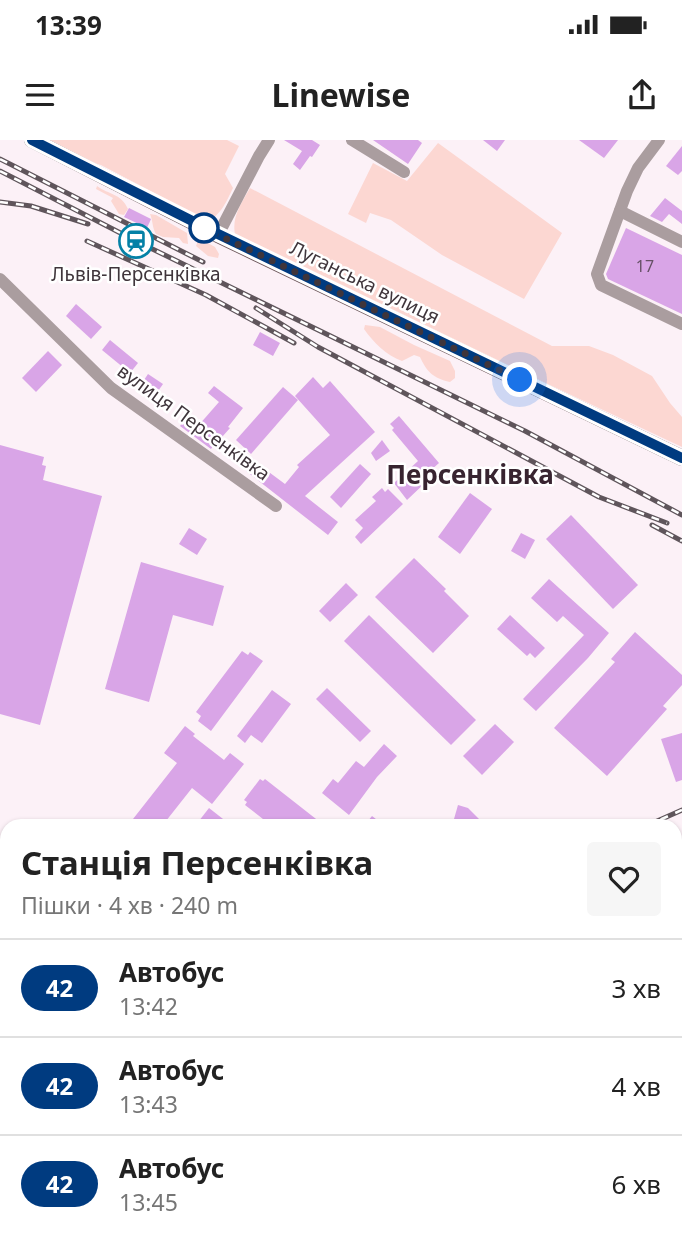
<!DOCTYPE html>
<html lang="uk">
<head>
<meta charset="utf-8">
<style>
  body { margin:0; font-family:"Noto Sans",sans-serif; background:#f6f6f6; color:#222; height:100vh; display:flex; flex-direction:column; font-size:26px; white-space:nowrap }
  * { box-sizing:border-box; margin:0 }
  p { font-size:23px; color:#767676 }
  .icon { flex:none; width:38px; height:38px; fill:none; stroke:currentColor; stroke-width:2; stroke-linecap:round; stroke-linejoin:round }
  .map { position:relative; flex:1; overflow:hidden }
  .sheet { position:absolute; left:0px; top:679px; width:682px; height:429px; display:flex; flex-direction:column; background:#fff; border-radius:21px 21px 0 0; box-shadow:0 2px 5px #0004 }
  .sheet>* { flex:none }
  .badge { padding:0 14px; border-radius:23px; font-size:24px; line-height:46px }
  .you { position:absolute; width:35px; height:35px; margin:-18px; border:5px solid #fff; border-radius:50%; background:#1a73e8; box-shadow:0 0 0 10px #1a73e833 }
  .map>.badge { position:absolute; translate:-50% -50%; box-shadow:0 0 0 4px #fff }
  .round { display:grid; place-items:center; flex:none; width:74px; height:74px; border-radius:7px; background:#f6f6f6 }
  .summary { display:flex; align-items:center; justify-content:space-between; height:119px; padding:0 21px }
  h1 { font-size:33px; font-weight:700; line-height:52px }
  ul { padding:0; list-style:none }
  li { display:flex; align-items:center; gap:21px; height:98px; padding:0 21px; border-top:2px solid #e0e0e0 }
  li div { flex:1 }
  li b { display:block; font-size:26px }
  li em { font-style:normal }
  li .badge { min-width:77px; font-weight:700; text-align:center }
  .status { display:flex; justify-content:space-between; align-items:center; height:49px; padding:0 35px; background:#fff; direction:ltr }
  .status svg { height:19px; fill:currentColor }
  header { display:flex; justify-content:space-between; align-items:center; height:91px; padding:0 21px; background:#fff; font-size:32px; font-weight:700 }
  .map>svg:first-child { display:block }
</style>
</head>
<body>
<div class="status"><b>13:39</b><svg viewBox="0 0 49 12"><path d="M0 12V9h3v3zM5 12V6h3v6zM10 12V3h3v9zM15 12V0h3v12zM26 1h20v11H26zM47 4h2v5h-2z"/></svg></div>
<header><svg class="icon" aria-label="menu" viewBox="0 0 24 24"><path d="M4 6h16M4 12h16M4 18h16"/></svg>Linewise<svg class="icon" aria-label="share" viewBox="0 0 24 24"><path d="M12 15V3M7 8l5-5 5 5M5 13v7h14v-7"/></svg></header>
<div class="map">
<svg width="682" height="1107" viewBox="0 0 682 1107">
  <rect width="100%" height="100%" fill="#fcf1f7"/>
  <g fill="#fcd7d2">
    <path d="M45,0h182l12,6 -14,28 8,14c-6,12 -12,28 -26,33l-106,-56 -12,-3z"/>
    <path d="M438,3l124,90 -38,66 -82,-44 -51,-35 -21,-7 -4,10 -18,-9 25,-51 34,18z"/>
    <path d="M97,46c12,9 24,7 31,23l-4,6 -5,-1 -8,-13 2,-3 -17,-9z"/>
    <path d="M250,48l302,158h37l24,9 39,21 18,27 12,14v30l-446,-209c-6,-19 5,-34 14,-50z"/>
    <path d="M150,74l6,1 31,18 1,11 -5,-1 -4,-5 -16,-1 -7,-3c-4,-7 -3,-13 -6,-20z"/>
    <path d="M199,98l16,9 4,7 -1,4 -10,-2 -12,-10z"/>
    <path d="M365,185l15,2 34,18 36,16 5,10v7l-5,4c-17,-4 -23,-10 -30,-25l-6,-2 -12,6c-16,-6 -28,-18 -38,-32z"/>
  </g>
  <g fill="#d9a5e7">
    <path d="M284,0h28l8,5 -8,12 -2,-1 -10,14 -7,-6 9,-13z"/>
    <path d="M373,0h45l4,3 -14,21z"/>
    <path d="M483,0h22l-8,11z"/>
    <path d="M579,0h39l-14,18z"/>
    <path d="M682,6v25l-4,4 -12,-9z"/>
    <path d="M665,58l17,13v13l-13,-10 -7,8 -12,-6z"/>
    <path d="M129,68l22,11 -4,9 -23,-11z"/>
    <path d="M626,88l56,27v59l-74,-35 -2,-5z"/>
    <path d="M76,164l26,23 -11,12 -25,-23z"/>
    <path d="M260,192l20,11 -7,13 -20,-11z"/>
    <path d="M110,200l28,23 -8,10 -28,-23z"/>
    <path d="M48,211l14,14 -26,27 -14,-14z"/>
    <path d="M148,234l15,10 -7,10 -14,-11z"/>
    <path d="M313,237l10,11 7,-7 45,51 -70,64 33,26 -10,13 -82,-64 8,-10 31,23 14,-17 -2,-2 33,-30 -35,-39z"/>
    <path d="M214,246l29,22 -15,19 2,1 -8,9 -2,-2 -9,14 -31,-23 6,-8 12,8 21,-24 -11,-9z"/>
    <path d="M283,247l15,13 -47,54 -15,-14z"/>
    <path d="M399,276l40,47 -17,15 4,4 -19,18 -13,-17 24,-22 -26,-31 2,-2 -4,-4z"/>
    <path d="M382,300l8,11 -14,10 -5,-8z"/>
    <path d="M0,305l44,12 -2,8 4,1 -3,14 59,16 -62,229 -40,-11z"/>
    <path d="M360,324l11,10 -30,34 -11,-11z"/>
    <path d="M382,348l3,4 3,-3 15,15 -42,40 -6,-7 8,-9 -8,-8 21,-19 -4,-4z"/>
    <path d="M470,353l22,16 -32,45 -22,-17z"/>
    <path d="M571,375l67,70 -25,24 -67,-70z"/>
    <path d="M189,388l18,11 -10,16 -18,-11z"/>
    <path d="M521,393l14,7 -10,19 -14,-8z"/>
    <path d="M414,418l32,31 -2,2 25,25 -36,37 -58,-56z"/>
    <path d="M141,422l83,24 -11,40 -40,-11 -24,87 -44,-13z"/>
    <path d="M549,439l60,54 -21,25 -52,53 -13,-12 61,-64 -21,-19 -6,6 -26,-24z"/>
    <path d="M346,443l12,12 -28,27 -11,-11z"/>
    <path d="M369,475l107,105 -25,25 -107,-104z"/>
    <path d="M510,475l35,33 -10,10 -5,-5 -3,3 -30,-27z"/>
    <path d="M635,492l47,43v10l-19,21 4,3 -60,67 -53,-48 61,-66 -4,-3z"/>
    <path d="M242,511l6,4 2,-3 13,9 -52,70 -13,-10 3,-5 -5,-4z"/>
    <path d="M327,548l44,43 -11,11 -44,-43z"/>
    <path d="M272,550l19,14 -29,39 -11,-8 -6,8 -8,-7z"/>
    <path d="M495,584l19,18 -32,33 -19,-19z"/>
    <path d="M185,586l10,8 -2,2 31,24 6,-7 14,11 -32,40 -20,-16 -30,38h-20l-9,-7 44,-56 -13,-10z"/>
    <path d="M682,593v47l-6,2 -15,-43z"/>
    <path d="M384,604l13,12 -20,21 -28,38 -27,-22 11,-14 5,4 18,-22 8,6z"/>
    <path d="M260,639l3,2 2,-2 60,47h-53l-27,-21 2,-3 -3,-2z"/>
    <path d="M458,665l10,3 18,18h-34z"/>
    <path d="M209,668l23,18h-37z"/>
    <path d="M372,676l13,10h-21z"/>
  </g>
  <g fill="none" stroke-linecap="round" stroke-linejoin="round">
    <g stroke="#aa9d9f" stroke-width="12">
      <path d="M352,0l52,32"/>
      <path d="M659,0l-21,28 -11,23 -30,83 4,11 81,39"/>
      <path d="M620,71l62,31"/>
      <path d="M218,95l41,-79 10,-16"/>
      <path d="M0,139l111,109 165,118"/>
    </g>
    <path stroke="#6c565a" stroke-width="16" d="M32,0l186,95 464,223"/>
    <g stroke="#5f555b" stroke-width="5">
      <g id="rail">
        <path d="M0,19l203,103"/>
        <path d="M0,31l136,70 389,190 157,84"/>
        <path d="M0,62l31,4 57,18"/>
        <path d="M87,101l119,54 88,48"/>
        <path d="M256,168l62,39 281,150 68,26"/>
        <path d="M652,385l30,16"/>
        <path d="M646,686l36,-16"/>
        <path d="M197,1107l5,-6"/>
      </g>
    </g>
    <use href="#rail" stroke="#fff" stroke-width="2.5" stroke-dasharray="8" stroke-linecap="butt"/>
  </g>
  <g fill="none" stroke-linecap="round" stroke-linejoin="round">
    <g stroke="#fff" stroke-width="16">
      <path id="line" d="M32,0l186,94 464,224"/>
    </g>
    <use href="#line" stroke="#003b80" stroke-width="10"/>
    <path stroke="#3f353b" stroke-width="7" stroke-dasharray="0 12.6" d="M204,88l316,152"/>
  </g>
  <defs>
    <g id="station-ring" transform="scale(1.75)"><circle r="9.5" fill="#fff" stroke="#0481a6" stroke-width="1.5"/><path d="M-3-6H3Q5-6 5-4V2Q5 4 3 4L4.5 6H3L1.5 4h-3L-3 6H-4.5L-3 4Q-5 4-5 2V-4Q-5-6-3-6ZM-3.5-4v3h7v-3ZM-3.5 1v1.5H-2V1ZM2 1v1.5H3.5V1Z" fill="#0481a6"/></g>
  </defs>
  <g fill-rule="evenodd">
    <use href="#station-ring" x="136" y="101"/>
  </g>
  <circle fill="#fff" stroke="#003b80" stroke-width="3.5" cx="204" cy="88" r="14"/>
  <g text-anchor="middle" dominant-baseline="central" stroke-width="5" stroke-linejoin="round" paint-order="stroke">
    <g font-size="16" fill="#665166">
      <text x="645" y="126">17</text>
    </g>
    <g font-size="19" fill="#3f353b" stroke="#fff">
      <text x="136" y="134">Львів-Персенківка</text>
    </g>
    <g font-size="19" fill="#3f353b" stroke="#fff">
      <text transform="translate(365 142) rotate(26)">Луганська вулиця</text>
      <text transform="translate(194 282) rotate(36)">вулиця Персенківка</text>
    </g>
    <g font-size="26" font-weight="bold" fill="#382430" stroke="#fff">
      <text x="470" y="334">Персенківка</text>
    </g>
  </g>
</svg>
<div class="you" style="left:520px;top:240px"></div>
<section class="sheet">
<div class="summary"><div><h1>Станція Персенківка</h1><p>Пішки · 4 хв · 240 m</p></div><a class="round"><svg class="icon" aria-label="heart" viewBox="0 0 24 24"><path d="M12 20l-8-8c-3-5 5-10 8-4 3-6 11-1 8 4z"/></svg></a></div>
<ul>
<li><span class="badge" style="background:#003b80;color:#fff">42</span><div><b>Автобус</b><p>13:42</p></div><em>3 хв</em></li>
<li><span class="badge" style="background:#003b80;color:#fff">42</span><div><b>Автобус</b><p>13:43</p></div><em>4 хв</em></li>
<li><span class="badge" style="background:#003b80;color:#fff">42</span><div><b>Автобус</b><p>13:45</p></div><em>6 хв</em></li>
</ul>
</section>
</div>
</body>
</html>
